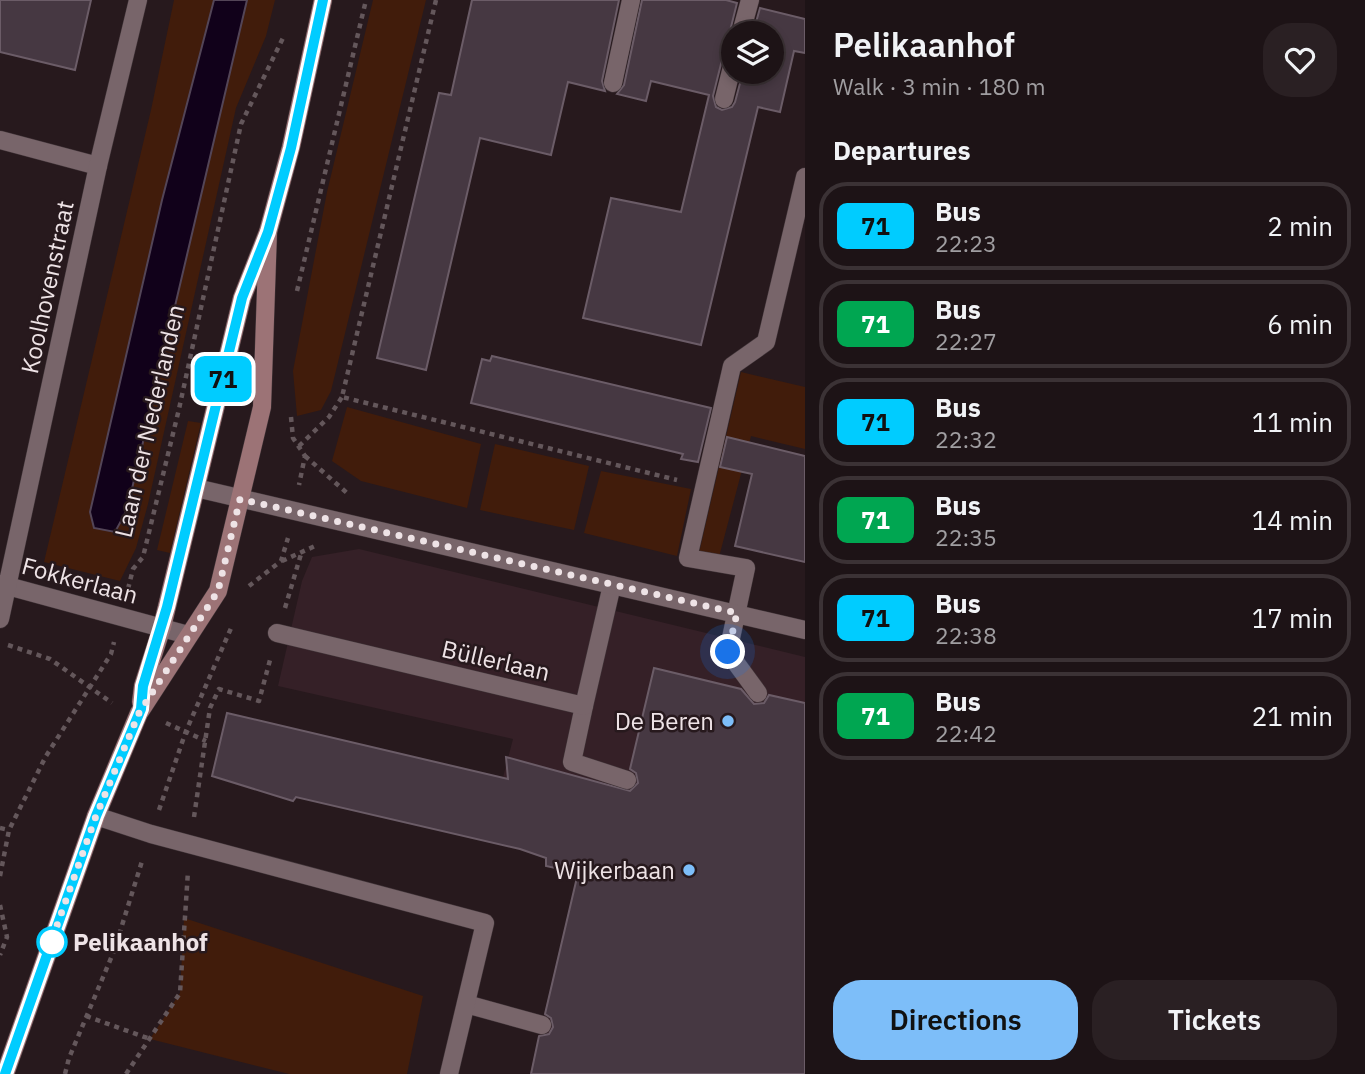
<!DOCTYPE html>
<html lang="en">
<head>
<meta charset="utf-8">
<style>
  body { margin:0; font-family:"IBM Plex Sans",sans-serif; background:#2a2023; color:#f1f3f6; height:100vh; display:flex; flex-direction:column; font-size:26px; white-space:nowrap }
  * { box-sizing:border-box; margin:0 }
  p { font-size:23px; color:#a09ea1 }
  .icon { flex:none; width:38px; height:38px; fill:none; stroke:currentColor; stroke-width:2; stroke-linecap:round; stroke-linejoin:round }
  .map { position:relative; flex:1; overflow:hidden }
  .sheet { display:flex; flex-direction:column; background:#1d1316; width:560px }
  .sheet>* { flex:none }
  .badge { padding:0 14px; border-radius:10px; font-size:24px; line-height:46px }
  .fabs { position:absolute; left:721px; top:21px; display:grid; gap:14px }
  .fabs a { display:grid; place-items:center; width:63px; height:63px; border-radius:50%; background:#1d1316; box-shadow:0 4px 10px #0003,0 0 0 2px #3b3235; font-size:35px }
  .you { position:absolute; width:35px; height:35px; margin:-18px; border:5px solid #fff; border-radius:50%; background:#1a73e8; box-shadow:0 0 0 10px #1a73e833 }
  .map>.badge { position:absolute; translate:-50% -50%; box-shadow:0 0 0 4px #fff }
  h2 { padding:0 28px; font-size:26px; line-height:63px }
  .round { display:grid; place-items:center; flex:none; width:74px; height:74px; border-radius:28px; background:#2a2023 }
  .headline { display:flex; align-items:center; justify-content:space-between; height:119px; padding:0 28px }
  h1 { font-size:33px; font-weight:600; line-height:52px }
  .primary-button { display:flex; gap:14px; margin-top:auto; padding:14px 28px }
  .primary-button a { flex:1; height:80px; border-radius:28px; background:#7dbef9; color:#111; font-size:28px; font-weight:600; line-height:80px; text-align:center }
  .primary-button a+a { background:#2a2023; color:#f1f3f6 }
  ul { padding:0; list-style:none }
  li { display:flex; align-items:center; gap:21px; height:88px; margin:0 14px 10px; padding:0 14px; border:4px solid #3b3235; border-radius:28px }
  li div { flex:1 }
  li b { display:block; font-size:26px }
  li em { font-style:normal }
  li .badge { min-width:77px; font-weight:700; text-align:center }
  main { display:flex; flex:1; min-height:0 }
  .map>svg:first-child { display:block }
</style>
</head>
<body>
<main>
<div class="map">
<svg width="805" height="1074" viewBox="0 0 805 1074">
  <rect width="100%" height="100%" fill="#27191d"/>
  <path fill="#352027" d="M359,549l446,108v417h-275l50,-211 -79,-78 12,-46 -235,-53 24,-105 10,-24z"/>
  <g fill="#411c0b">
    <path d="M174,0h40l-77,304 -16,219 6,-14 120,-509h28l-9,36 -30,72 -88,396 -12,44 -16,33 -76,-19 107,-452z"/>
    <path d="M373,0h53l-95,391 -10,19 -24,6 -4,-45 34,-179z"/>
    <path d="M741,372l64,15v62l-54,-13 -32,121 -20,-4z"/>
    <path d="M347,407l134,37 -14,64 -106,-27 -29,-20z"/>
    <path d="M188,421l13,2 -31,130 -13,-3z"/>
    <path d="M495,444l94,22 -15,64 -94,-20z"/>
    <path d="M601,471l90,18 -14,67 -93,-23z"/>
    <path d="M184,918l239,78 -16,78h-118l-139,-35 30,-46z"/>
  </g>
  <path fill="#11011a" stroke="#534557" stroke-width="2" d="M214,0h33l-120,510 -12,22 -21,-4 -4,-16 72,-312z"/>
  <g fill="#463842" stroke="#6b5c67" stroke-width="2">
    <path d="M0,0h91l-16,70 -75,-18z"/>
    <path d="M472,0h147l-17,81 3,10 -37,-9 -17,73 -71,-17 -54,232 -49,-12 62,-265 12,2z"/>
    <path d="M642,0h84l11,3 -7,28 3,21 -8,3 -3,5 -9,36 3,11 6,3 10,-3 3,-5 8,-30h29v-39h-19l7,-25 45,11v34l-11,-2 -14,61 -22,-5 -57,238 -118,-27 28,-120 70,14 28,-117 -58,-14 -5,20 -29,-7 7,-9z"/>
    <path d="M492,356l219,52 -13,54 -17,-3 2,-5 -212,-51 11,-44 8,2z"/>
    <path d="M727,437l78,19v106l-70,-16 17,-72 -32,-7z"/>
    <path d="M654,668l87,21 13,15 10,-1 5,-8 36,8v371h-274l8,-38 10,-2 4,-7 -2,-9 -6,-4 33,-141 -32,-7v-8l-26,-9 -224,-52 -3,4 -81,-25 15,-63 281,66 -2,-22 124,34 8,-8 -2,-10 -6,-4z"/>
  </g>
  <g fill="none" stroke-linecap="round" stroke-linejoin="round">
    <g stroke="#413539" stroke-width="19">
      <g id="service">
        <path d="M741,33l9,-33"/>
        <path d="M613,83l18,-83"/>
        <path d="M724,99l9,-36"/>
      </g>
    </g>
    <g stroke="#413539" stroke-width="19">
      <g id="pedestrian">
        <path d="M758,693l-30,-41 18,-84 -58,-10 44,-192 34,-24 39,-165"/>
        <path d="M584,706l-12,56 55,18"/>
        <path d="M466,1004l76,21"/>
      </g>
    </g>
    <g stroke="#413539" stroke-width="19">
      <g id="minor">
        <path d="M0,140l98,26"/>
        <path d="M0,584l188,51"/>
        <path d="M0,619l98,-453 40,-166"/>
        <path d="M277,633l307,73 28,-121"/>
        <path d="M96,816l55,18 334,89 -36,151"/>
      </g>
    </g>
    <g stroke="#413539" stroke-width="19">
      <path id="tertiary" d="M196,488l609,142"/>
    </g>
    <g stroke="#413539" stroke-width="19">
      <g id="secondary">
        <path d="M141,702l2,-16 19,-59 80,-329 26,-66 23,-85 32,-147"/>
        <path d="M5,1074l91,-258 43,-103 79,-122 44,-184 6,-175"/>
      </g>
    </g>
    <g stroke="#64575b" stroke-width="4.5" stroke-dasharray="5 5" stroke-linecap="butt">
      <path d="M436,0l-94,397 335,83"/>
      <path d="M297,291l69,-291"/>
      <path d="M291,417l2,21 12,18 -6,29"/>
      <path d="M299,446l30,-29 13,-20"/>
      <path d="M305,456l42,37"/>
      <path d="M282,561l33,-15"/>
      <path d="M249,586l32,-25 7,-23"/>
      <path d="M128,589l5,-20 10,-12 36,-148 62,-285 42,-86"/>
      <path d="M285,608l16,-54"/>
      <path d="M8,645l42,14 62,44"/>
      <path d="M166,723l40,18"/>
      <path d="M159,810l27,-79 46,-105"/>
      <path d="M194,817l16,-109 9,-19 40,12 11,-41"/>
      <path d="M0,828l9,2"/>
      <path d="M0,876l9,-46 37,-74 65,-102 3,-12"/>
      <path d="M0,905l7,32 -7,18"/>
      <path d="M86,1016l64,23"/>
      <path d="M65,1074l4,-16 45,-107 29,-93"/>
      <path d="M126,1074l54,-81 8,-122"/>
    </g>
    <use href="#service" stroke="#78656a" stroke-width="18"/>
    <use href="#pedestrian" stroke="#78656a" stroke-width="18"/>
    <use href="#minor" stroke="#78656a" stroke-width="18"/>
    <use href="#tertiary" stroke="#78656a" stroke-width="18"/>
    <use href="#secondary" stroke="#9c7376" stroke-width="18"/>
  </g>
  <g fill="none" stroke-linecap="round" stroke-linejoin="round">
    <g stroke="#fff" stroke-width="16">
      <path id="line" d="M5,1074l91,-258 45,-107 2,-23 24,-79 75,-309 26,-66 23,-84 32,-148"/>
    </g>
    <use href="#line" stroke="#0cf" stroke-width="10"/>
    <path stroke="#eee3e6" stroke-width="7" stroke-dasharray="0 12.6" d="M52,942l-2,3 46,-129 43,-103 79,-122 22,-92 497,114 -9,39"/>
  </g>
  <g fill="#7dbef9" stroke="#27191d" stroke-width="2.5">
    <circle cx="728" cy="721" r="7"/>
    <circle cx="689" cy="870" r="7"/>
  </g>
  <circle fill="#fff" stroke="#0cf" stroke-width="3.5" cx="52" cy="942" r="14"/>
  <g text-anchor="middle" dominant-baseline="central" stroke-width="5" stroke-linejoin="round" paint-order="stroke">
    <g font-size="24" fill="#eee3e6" stroke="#27191d">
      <text transform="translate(47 287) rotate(-78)">Koolhovenstraat</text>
      <text transform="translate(149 421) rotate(-77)">Laan der Nederlanden</text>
      <text transform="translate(80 580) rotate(15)">Fokkerlaan</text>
      <text transform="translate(496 660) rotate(13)">Büllerlaan</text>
    </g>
    <g font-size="24" fill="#eee3e6" stroke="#27191d" text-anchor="end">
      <text x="714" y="721">De Beren</text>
      <text x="675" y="870">Wijkerbaan</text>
    </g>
    <g font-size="24" font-weight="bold" fill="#eee3e6" stroke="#27191d" text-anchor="start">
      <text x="73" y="942">Pelikaanhof</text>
    </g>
  </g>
</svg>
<div class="fabs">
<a><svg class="icon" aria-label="layers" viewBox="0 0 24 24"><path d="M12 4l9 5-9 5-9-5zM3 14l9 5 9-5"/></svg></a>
</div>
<div class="you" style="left:728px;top:652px"></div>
<b class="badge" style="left:223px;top:379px;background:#0cf;color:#111">71</b>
</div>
<section class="sheet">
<div class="headline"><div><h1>Pelikaanhof</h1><p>Walk · 3 min · 180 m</p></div><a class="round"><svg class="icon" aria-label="heart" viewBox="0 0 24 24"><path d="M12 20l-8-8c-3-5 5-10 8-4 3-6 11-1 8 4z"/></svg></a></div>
<h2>Departures</h2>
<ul>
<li><span class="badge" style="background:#0cf;color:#111">71</span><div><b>Bus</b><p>22:23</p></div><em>2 min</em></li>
<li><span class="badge" style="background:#00a651;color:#fff">71</span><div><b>Bus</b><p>22:27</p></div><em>6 min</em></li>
<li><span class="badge" style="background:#0cf;color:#111">71</span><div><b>Bus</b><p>22:32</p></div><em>11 min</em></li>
<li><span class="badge" style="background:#00a651;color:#fff">71</span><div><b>Bus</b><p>22:35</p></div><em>14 min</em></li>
<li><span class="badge" style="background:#0cf;color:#111">71</span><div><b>Bus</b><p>22:38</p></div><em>17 min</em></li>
<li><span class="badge" style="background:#00a651;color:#fff">71</span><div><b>Bus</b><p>22:42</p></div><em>21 min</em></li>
</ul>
<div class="primary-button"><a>Directions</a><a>Tickets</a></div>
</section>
</main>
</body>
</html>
